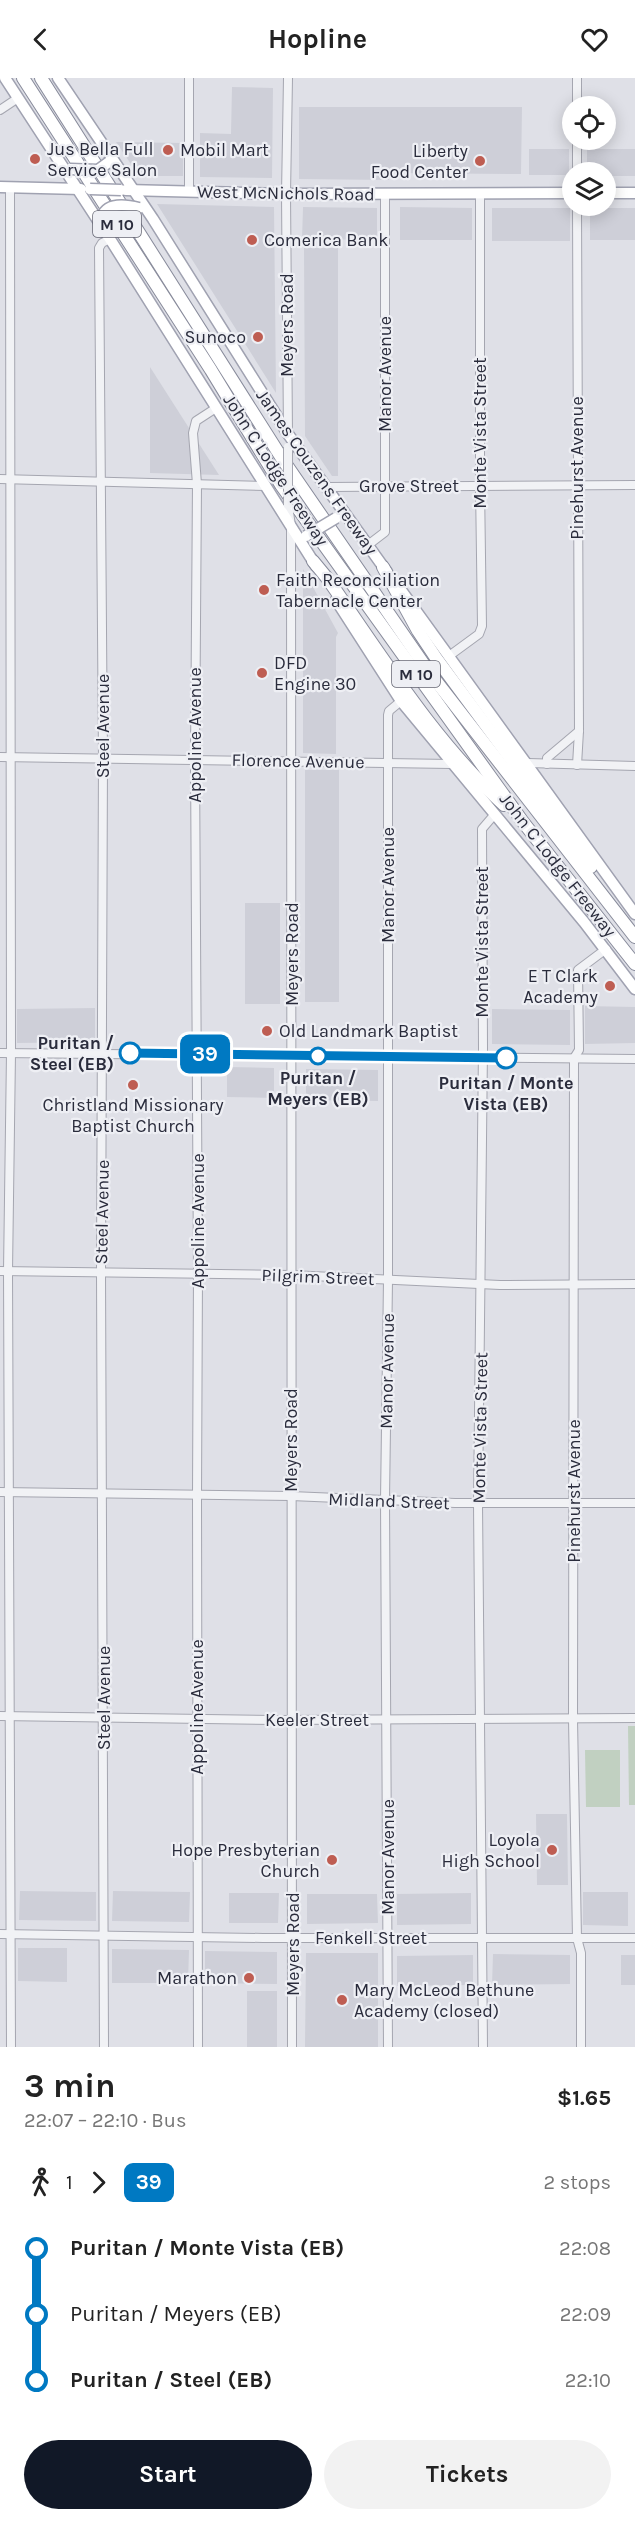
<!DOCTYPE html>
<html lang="en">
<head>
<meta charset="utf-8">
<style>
  body { margin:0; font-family:Karla,sans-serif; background:#f2f2f2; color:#222; height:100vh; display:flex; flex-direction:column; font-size:22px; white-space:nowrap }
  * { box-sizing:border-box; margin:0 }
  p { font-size:20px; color:#767676 }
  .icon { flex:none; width:33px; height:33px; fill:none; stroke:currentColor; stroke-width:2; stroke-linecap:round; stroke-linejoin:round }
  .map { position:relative; height:1969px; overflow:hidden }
  .panel { display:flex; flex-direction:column; background:#fff; flex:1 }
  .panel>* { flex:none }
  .badge { padding:0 12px; border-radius:9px; font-size:21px; line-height:39px }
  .tools { position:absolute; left:562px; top:18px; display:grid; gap:12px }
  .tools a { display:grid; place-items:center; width:54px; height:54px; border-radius:50%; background:#fff; box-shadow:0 3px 15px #0003; font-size:30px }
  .map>.badge { position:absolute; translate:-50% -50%; box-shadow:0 0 0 3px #fff }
  .legs { display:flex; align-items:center; gap:9px; height:66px; padding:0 24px; font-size:20px }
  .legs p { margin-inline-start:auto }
  .headline { display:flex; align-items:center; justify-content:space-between; height:102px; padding:0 24px }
  h1 { font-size:33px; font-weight:700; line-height:45px }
  .button { display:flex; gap:12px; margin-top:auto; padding:12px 24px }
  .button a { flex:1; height:69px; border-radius:36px; background:#111827; color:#fff; font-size:24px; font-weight:700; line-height:69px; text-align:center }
  .button a+a { background:#f2f2f2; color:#222 }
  ul { padding:0 24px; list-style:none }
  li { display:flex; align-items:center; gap:21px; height:66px; font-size:22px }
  li i { display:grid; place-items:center; width:9px; height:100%; margin:0 8px; background:currentColor }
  li i::after { content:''; width:15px; height:15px; margin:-8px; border:4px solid; border-radius:50%; background:#fff }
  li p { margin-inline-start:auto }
  li:first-child i { background:linear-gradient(#0000 50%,currentColor 0) }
  li:last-child i { background:linear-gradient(currentColor 50%,#0000 0) }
  header { display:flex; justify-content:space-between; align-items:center; height:78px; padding:0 24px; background:#fff; font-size:27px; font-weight:700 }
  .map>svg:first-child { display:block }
</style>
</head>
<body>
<header><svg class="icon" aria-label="back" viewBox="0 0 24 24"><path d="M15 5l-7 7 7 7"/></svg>Hopline<svg class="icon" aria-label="heart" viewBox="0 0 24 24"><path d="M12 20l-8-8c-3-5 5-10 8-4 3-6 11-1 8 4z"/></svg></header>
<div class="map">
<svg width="635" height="1969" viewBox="0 0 635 1969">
  <rect width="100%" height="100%" fill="#dfe0e7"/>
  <g fill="#cecfd8">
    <path d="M232,9l41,1 -1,90 -72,-1v-44l31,1z"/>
    <path d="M299,29h223l-1,67 -131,-1 -1,7 -90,-1z"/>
    <path d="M116,64l67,1v33h-44z"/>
    <rect x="529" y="71" width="40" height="26"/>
    <path d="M587,71h48v27h-29v-4h-19z"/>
    <path d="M157,126l117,3 2,186 -37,-59z"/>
    <path d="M303,129l74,1v32l-75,-1z"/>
    <path d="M400,129l72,1v32h-72z"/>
    <rect x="492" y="130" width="78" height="33"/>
    <rect x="590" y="130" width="45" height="32"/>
    <path d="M304,170h34v228h-6l-27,-40z"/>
    <path d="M150,289l69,108 -69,-2z"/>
    <path d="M303,491l35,64 -2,4v117l-33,-1z"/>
    <rect x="305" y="692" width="34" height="232"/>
    <rect x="245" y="825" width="35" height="101"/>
    <path d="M585,928l50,1v36l-50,1z"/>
    <path d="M95,930v34l-78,1v-34z"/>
    <path d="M492,931l78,1v35l-78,-1z"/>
    <path d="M227,989l47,1v30l-47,-1z"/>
    <path d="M306,991l72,1v31l-72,-1z"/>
    <path d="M536,1736h31l1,71h-31z"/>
    <path d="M20,1813l76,1v29l-77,-1z"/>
    <path d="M113,1813l77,1 -1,30 -77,-1z"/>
    <path d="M583,1814h45v34l-45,-1z"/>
    <path d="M229,1815h50l-1,30h-49z"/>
    <path d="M471,1815v31l-74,1v-31z"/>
    <path d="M307,1816h70l1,29 -71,1z"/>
    <path d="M18,1870h49v34l-49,-1z"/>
    <path d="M112,1871l77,1 -1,33h-76z"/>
    <path d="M205,1873l72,1v32l-72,-1z"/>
    <path d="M306,1875h72v94h-73z"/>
    <path d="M493,1876l77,1v29l-78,1z"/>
    <path d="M473,1877v30l-76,1v-30z"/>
    <rect x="621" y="1877" width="14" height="30"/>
    <rect x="247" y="1913" width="30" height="56"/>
  </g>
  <g fill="#c1d0c1">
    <path d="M628,1648h7v79h-6z"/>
    <path d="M585,1672h35v57h-34z"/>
  </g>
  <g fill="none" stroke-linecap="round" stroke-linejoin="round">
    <g stroke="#a5a6b0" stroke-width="10">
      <g id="minor">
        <path d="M189,0v114"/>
        <path d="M577,0v28"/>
        <path d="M0,32l18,-12"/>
        <path d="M577,94v-32"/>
        <path d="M10,109l1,866 -3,218 3,776"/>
        <path d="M577,128l2,525 -2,34"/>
        <path d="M288,357l-2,-241 2,-116"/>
        <path d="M0,401l266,7"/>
        <path d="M327,409l308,-2"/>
        <path d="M288,427l3,21 1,1521"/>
        <path d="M368,467l17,-13v-338"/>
        <path d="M449,578l30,-22 3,-8 -2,-140v-292"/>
        <path d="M0,679l451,7"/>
        <path d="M528,685l107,3"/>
        <path d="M547,686v-6l32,-27"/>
        <path d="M0,975l635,6"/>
        <path d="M0,1193l291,4 209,10 135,-1"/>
        <path d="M0,1414l291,4 164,7h180"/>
        <path d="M0,1638l277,4 358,-2"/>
        <path d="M0,1856l263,4h372"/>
        <path d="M104,1969l-3,-774 2,-515 -4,-510 3,-5 8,-4"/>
        <path d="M198,1969l-1,-552 1,-222 -3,-514 2,-275 -4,-51 3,-12 20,-13"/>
        <path d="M388,1969l-3,-547 3,-220v-565l1,-4 12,-10"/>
        <path d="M483,1969l-5,-543 5,-456 -1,-219 12,-14"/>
        <path d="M581,1969v-94l-4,-15 -4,-219 1,-661 5,-8 -1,-80 28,-21"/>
      </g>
    </g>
    <g stroke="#a0a2b1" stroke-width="13">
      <g id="major">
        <path d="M5,0l105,161 206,327"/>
        <path d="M58,0l95,141 135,215 99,138"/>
        <path d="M0,109l81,2"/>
        <path d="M126,112l160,4 287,-1"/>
        <path d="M606,115h29"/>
        <path d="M398,508l237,328"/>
        <path d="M336,522l65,101 183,221 51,67"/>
      </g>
    </g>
    <g stroke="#888b9b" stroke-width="14">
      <g id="highway">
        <path d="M23,0l188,292 70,115 242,337 112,142"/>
        <path d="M41,0l242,382 146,212 206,265"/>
        <path d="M313,483l14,17c55,78 106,162 177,227"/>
        <path d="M383,489l35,64 18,27 155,209"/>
      </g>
    </g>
    <use href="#minor" stroke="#f1f2f5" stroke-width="8"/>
    <use href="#major" stroke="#fff" stroke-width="10"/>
    <use href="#highway" stroke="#fff" stroke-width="12"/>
    <g stroke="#a5a6b0" stroke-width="10" stroke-linecap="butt">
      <path id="minor-bridge" d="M288,369v58"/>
    </g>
    <g stroke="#a0a2b1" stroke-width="13" stroke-linecap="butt">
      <g id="major-bridge">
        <path d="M70,91l28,1 11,-8"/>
        <path d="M90,111l31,1"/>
        <path d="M102,139c5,-15 25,-12 37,-9"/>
        <path d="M306,458l30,-18"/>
      </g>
    </g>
    <use href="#minor-bridge" stroke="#f1f2f5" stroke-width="8"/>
    <use href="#major-bridge" stroke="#fff" stroke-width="10"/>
  </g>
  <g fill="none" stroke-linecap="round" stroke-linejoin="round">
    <g stroke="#fff" stroke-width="14">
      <path id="line-1" d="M130,975l376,5"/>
    </g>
    <use href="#line-1" stroke="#0079c2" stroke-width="9"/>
  </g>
  <g fill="#be5d52" stroke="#eeeff4" stroke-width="2">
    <circle cx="168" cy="72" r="6"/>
    <circle cx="35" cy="81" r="6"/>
    <circle cx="480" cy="83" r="6"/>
    <circle cx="252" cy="162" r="6"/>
    <circle cx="258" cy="259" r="6"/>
    <circle cx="264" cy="512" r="6"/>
    <circle cx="262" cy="595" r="6"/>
    <circle cx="610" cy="908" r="6"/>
    <circle cx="267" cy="953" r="6"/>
    <circle cx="133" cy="1007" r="6"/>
    <circle cx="552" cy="1772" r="6"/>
    <circle cx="332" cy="1782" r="6"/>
    <circle cx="249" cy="1900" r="6"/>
    <circle cx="342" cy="1922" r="6"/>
  </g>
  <g fill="#fff" stroke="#0079c2" stroke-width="3">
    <circle cx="130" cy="975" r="10"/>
    <circle cx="318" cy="978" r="8"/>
    <circle cx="506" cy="980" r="10"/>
  </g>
  <g text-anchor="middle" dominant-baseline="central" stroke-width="4.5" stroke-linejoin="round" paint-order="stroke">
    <g fill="#eeeff4" stroke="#656673" stroke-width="1.5">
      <rect x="93" y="133" width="48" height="26" rx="4.5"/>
      <rect x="392" y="583" width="48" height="26" rx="4.5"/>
    </g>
    <g font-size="16" font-weight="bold" fill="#2a2c3c">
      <text x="117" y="146">M 10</text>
      <text x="416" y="596">M 10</text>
    </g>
    <g font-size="18" fill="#2a2c3c" stroke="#eeeff4" text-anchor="start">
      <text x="47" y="71">Jus Bella Full<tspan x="47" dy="21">Service Salon</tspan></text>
      <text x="180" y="72">Mobil Mart</text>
      <text x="468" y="73" text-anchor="end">Liberty<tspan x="468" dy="21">Food Center</tspan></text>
      <text x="264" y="162">Comerica Bank</text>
      <text x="246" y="259" text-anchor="end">Sunoco</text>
      <text x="276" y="502">Faith Reconciliation<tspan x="276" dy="21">Tabernacle Center</tspan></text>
      <text x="274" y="585">DFD<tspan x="274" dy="21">Engine 30</tspan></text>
      <text x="598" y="898" text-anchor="end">E T Clark<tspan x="598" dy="21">Academy</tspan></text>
      <text x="279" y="953">Old Landmark Baptist</text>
      <text x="133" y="1027" text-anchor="middle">Christland Missionary<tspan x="133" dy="21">Baptist Church</tspan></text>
      <text x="540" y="1762" text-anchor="end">Loyola<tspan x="540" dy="21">High School</tspan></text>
      <text x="320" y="1772" text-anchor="end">Hope Presbyterian<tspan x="320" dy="21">Church</tspan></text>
      <text x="237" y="1900" text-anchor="end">Marathon</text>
      <text x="354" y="1912">Mary McLeod Bethune<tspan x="354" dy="21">Academy (closed)</tspan></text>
    </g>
    <g font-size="18" fill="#2a2c3c" stroke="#eeeff4">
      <text transform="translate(286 115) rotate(1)">West McNichols Road</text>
      <text transform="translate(287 247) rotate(-90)">Meyers Road</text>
      <text transform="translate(385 296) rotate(-90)">Manor Avenue</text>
      <text transform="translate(480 355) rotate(-90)">Monte Vista Street</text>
      <text transform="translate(577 390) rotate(-90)">Pinehurst Avenue</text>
      <text transform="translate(276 392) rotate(57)">John C Lodge Freeway</text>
      <text transform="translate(317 394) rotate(55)">James Couzens Freeway</text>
      <text x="409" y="408">Grove Street</text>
      <text transform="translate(103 648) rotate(-90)">Steel Avenue</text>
      <text transform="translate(195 657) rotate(-90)">Appoline Avenue</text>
      <text transform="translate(298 683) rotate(1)">Florence Avenue</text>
      <text transform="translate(558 787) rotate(52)">John C Lodge Freeway</text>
      <text transform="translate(388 807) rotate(-90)">Manor Avenue</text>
      <text transform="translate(482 864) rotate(-90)">Monte Vista Street</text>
      <text transform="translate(292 876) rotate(-90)">Meyers Road</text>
      <text transform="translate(102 1134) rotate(-89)">Steel Avenue</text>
      <text transform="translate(198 1143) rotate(-90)">Appoline Avenue</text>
      <text transform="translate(318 1199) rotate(2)">Pilgrim Street</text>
      <text transform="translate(387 1293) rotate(-89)">Manor Avenue</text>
      <text transform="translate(480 1350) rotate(-89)">Monte Vista Street</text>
      <text transform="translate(291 1362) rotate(-90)">Meyers Road</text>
      <text transform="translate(574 1413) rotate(-90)">Pinehurst Avenue</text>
      <text transform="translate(389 1423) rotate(2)">Midland Street</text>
      <text transform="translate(104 1620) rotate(-90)">Steel Avenue</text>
      <text transform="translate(197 1629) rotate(-90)">Appoline Avenue</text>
      <text x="317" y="1642">Keeler Street</text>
      <text transform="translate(388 1779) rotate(-90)">Manor Avenue</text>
      <text x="371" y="1860">Fenkell Street</text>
      <text transform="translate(293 1866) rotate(-90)">Meyers Road</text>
    </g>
    <g font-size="18" font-weight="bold" fill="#2a2c3c" stroke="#eeeff4">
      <text x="114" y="965" text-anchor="end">Puritan /<tspan x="114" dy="21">Steel (EB)</tspan></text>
      <text x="318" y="1000">Puritan /<tspan x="318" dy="21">Meyers (EB)</tspan></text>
      <text x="506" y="1005">Puritan / Monte<tspan x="506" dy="21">Vista (EB)</tspan></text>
    </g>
  </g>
</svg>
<div class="tools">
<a><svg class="icon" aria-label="locate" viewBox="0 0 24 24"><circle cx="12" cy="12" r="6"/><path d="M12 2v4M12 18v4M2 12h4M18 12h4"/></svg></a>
<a><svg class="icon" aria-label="layers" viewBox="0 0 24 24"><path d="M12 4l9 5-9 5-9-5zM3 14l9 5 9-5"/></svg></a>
</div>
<b class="badge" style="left:205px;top:976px;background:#0079c2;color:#fff">39</b>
</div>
<section class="panel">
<div class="headline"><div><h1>3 min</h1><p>22:07 – 22:10 · Bus</p></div><b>$1.65</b></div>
<div class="legs"><svg class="icon" aria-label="walk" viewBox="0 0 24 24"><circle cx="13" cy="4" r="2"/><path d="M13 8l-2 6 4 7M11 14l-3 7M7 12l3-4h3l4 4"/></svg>1<svg class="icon" aria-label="forward" viewBox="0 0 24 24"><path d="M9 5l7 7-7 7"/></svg><b class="badge" style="background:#0079c2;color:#fff">39</b><p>2 stops</p></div>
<ul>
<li><i style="color:#0079c2"></i><b>Puritan / Monte Vista (EB)</b><p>22:08</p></li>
<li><i style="color:#0079c2"></i><span>Puritan / Meyers (EB)</span><p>22:09</p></li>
<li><i style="color:#0079c2"></i><b>Puritan / Steel (EB)</b><p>22:10</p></li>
</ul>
<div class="button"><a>Start</a><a>Tickets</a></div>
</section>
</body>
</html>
